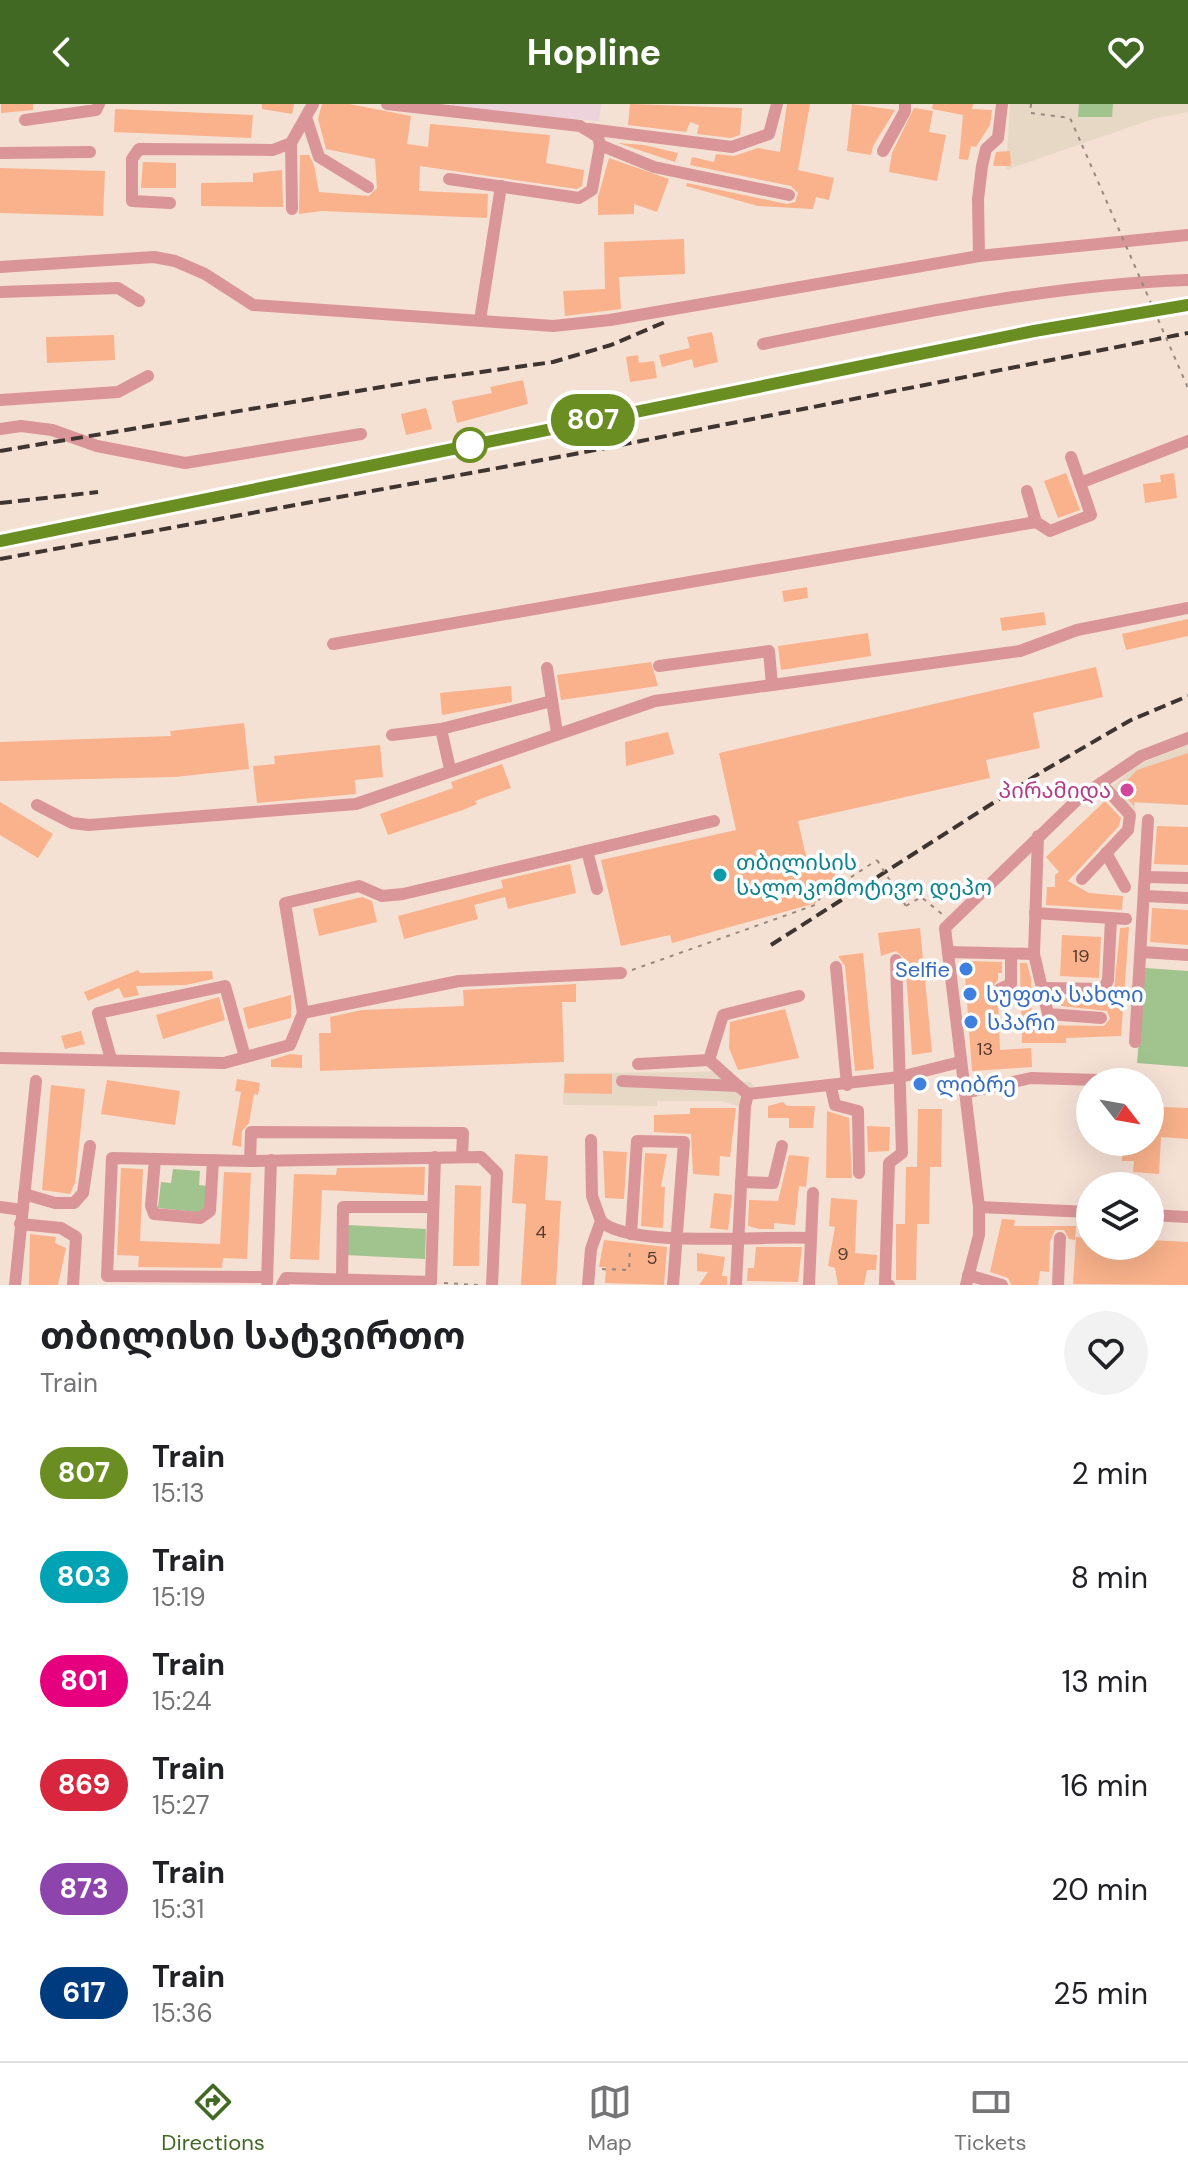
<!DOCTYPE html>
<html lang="en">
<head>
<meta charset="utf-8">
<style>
  body { margin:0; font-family:"DM Sans","Noto Sans Georgian",sans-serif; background:#f2f2f2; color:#202124; height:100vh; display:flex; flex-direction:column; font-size:30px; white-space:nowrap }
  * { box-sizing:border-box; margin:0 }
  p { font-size:26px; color:#757577 }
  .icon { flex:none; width:44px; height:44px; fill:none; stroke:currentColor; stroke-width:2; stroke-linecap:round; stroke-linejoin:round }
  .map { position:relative; height:1181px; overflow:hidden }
  .details { display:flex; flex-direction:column; background:#fff; flex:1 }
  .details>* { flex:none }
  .badge { padding:0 16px; border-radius:26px; font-size:28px; line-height:52px }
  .needle { width:52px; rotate:121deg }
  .controls { position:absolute; left:1076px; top:964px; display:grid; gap:16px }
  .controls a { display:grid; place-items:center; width:88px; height:88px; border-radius:50%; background:#fff; box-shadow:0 8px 32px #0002; font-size:40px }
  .map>.badge { position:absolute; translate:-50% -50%; box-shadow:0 0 0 4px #fff }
  .round { display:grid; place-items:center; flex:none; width:84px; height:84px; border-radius:42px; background:#f2f2f2 }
  .headline { display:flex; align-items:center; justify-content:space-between; height:136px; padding:0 40px }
  h1 { font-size:38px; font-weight:700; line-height:60px }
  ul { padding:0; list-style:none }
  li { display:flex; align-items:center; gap:24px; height:104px; padding:0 40px }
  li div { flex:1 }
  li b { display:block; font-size:30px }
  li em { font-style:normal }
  li .badge { min-width:88px; font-weight:700; text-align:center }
  header { display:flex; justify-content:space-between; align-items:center; height:104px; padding:0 40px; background:#426924; color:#fff; font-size:36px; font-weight:700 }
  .tabs { display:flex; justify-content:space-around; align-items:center; height:112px; border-top:2px solid #e0e0e0; background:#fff; font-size:22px; color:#757577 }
  .tabs a { display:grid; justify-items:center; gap:4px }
  .tabs .selected { color:#426924 }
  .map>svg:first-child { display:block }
</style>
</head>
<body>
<header><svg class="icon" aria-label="back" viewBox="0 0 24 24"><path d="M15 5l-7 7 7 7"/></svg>Hopline<svg class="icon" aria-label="heart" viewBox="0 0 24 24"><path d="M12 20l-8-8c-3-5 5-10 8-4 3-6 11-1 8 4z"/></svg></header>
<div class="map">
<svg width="1188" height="1181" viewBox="0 0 1188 1181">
  <rect width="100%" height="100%" fill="#f5e0d4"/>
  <g fill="#e7d8c6">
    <path d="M1010,0h178v8l-35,7 -147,51z"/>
    <path d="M1188,641v60l-52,-2 -1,7 -25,-21 26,-24z"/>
    <path d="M722,961l21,17h8l3,6 -13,7 -1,12 -18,-6h-65v5l-94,-1 1,-32 133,-1 18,-1z"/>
  </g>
  <path fill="#ecd3dc" d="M452,0h149l-2,17 -147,-13z"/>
  <g fill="#a1c38e">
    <path d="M1079,0h34l-1,13h-34z"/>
    <path d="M1145,864l43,3v96l-51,-4z"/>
    <path d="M173,1065l27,2 -1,14 8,1 -2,27 -47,-5 3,-26 10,1z"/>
    <path d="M346,1121l80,4 -1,30 -80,-4z"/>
  </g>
  <g fill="#f9b28b">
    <path d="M1,0h32v6l-32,3z"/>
    <path d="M262,0h32l-2,10 -30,-5z"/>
    <path d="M322,0h27l62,12 -4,28 21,3 2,-23 120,11 -4,28 38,7 -2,16 -5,3 -157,-23 -1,25 69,3 -1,24 -165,-7 -23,3 1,-59h9l5,10 5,27 50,4 8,-8 -2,-29 -49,-10 -8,-30z"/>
    <path d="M630,0l112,4 -2,27 -9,3 -34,-4 2,-9 -9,-3 -4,10 -58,-7z"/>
    <path d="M787,0h23l-12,66 36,8 -5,22 -13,-3 -3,12 -55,-3 -72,-20 1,-3 100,21 8,-2 3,-9 -7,-7 -101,-21 2,-8 22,5 2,-8 18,2 24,-8 22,4z"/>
    <path d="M852,0l43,6 -22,36 -2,9 -24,-4z"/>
    <path d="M933,0h40l-1,5 20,1 -2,15 -14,22 -5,-1 -3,14 -9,-1 4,-44 -31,-6z"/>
    <path d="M914,4l19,3 -4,21 17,3 -9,46 -48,-9 3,-19z"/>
    <path d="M115,5l138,6 -2,23 -137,-6z"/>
    <path d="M618,39l26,2 34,8 -3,9z"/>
    <path d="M1010,47l1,15h-18l3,-14z"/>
    <path d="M609,54l60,21 -12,33 -23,-8v10l-36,1v-18z"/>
    <path d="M143,58l33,1v25h-35z"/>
    <path d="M0,64l105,3 -2,45 -103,-3z"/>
    <path d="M282,66l1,37 -82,-1v-23l52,-1v-9z"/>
    <path d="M684,135l1,35 -66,3 2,32 -56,7 -2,-25 42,-2 -1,-47z"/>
    <path d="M712,228l6,30 -24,6 -2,-9 -30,8 -3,-12 31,-7 -3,-11z"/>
    <path d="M114,231l1,25 -68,3 -1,-26z"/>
    <path d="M638,251l1,8 15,-2 3,17 -27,4 -4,-25z"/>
    <path d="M523,276l5,24 -71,19 -5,-22 40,-8 -2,-6z"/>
    <path d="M426,304l6,21 -26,6 -5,-21z"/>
    <path d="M1066,369l14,37 -22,8 -14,-37z"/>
    <path d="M1174,369l3,25 -32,5 -2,-19 18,-2 -1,-7z"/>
    <path d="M807,483l1,11 -24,4 -2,-11z"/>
    <path d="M1044,508l2,13 -44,6 -2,-13z"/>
    <path d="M1188,515v17l-62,14 -4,-16z"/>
    <path d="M868,529l3,23 -90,14 -3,-24z"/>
    <path d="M651,558l7,24 -97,14 -4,-25z"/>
    <path d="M1096,563l7,30 -70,16 7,35 -54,12 4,18 -192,43 10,44 24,-5 5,24 -24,6 3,13 -144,40 -2,-8 -49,11 -20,-86 135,-30 -17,-77z"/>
    <path d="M511,582l1,16 -70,13 -2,-22z"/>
    <path d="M244,619l5,46 -74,8 -175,4v-39l171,-6 -1,-5z"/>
    <path d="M668,628l6,22 -48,12 -1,-24z"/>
    <path d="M380,641l3,32 -28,3 1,14 -99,9 -4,-37 22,-2 -1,-8z"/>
    <path d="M1188,649v52l-54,-3v4l-15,-17 18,-19z"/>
    <path d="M502,660l9,24 -36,13 2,3 -14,6 -75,25 -8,-21 73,-26 -2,-6z"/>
    <path d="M1105,697l16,17 -2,8 -51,55 21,12 34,3 -1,14 -76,-5 1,-18h8v-12l4,-3 -13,-15z"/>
    <path d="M0,698l53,32 -15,24 -38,-23z"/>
    <path d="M1157,722l31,1v38l-34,-1z"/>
    <path d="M570,760l6,29 -68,16 -3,-12 -31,8 4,14 -74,20 -6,-23 105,-28 -2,-8z"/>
    <path d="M362,793l10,4 5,21 -58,14 -6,-27z"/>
    <path d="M1152,804l36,2v35l-38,-3z"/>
    <path d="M1129,823l-8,109 -55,2v5h-44l-2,-80h7l4,16 1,46 72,1 6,-7 -3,-8 -46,-5 1,-8 51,3 7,-73z"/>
    <path d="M920,824l12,124 -20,3 -7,-96 -9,-8 -15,5 -3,-23z"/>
    <path d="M1062,831l39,2 -2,41 -39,-2z"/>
    <path d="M863,849l11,116 -19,2 -10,-105 -7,-10z"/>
    <path d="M964,857l38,1v11h-4v7l-7,9 7,9 2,52 31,-2 1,19 -60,4z"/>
    <path d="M138,866l2,3 72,-2 1,8 -27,6 -50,1 3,9 -15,3 -5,-10 -31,13 -4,-9z"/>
    <path d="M576,880v18h-14l2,60 -244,9 -1,-38h12l-1,-16 32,-7 102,-4 -1,-16z"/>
    <path d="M291,891v23l-43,11 -5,-21z"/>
    <path d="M219,893l6,23 -62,19 -7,-24z"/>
    <path d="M785,905l14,49 -61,12 -9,-22 1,-26z"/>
    <path d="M81,927l4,13 -20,5 -4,-13z"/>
    <path d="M290,950l12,1v13l-31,-1v-7z"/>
    <path d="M565,970h47v20l-48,-1z"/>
    <path d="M237,975l23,4 -2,12 -4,-1 -5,29 -7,8 -1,16 -9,-2 9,-53 -6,-1z"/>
    <path d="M107,976l73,11 -5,34 -74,-11z"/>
    <path d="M51,981l34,4 -10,94 -5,11 -28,-4z"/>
    <path d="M1150,996l13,1v6l25,1v31l-27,-2 -2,37 -26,-2 1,-11h-12l1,-19h27z"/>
    <path d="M783,998l4,4h28l-2,22h-24v-10h-21v-12z"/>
    <path d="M690,1004h46l-6,49 -10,-1 -1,20 -26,-2 -2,-40 -37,-2v-17l36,-1z"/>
    <path d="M918,1005h24l-1,58h-11l-1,57h-12l-1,56h-20v-56h9l1,-57h11z"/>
    <path d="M827,1007l22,7 3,60h-26z"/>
    <path d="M867,1022l23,1 -1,24 -21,1z"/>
    <path d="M603,1047l24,1 -3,47 -19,-1z"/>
    <path d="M645,1049l22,1 -6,33h4l-2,41 -22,-2z"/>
    <path d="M515,1050l33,2 -3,44 16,1 -5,84h-35l5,-81 -14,-1z"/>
    <path d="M789,1051l20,2 -3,30 -7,-1 -4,39 -21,-2v6h-15l-11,-3 1,-26 29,1z"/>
    <path d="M425,1063l-1,28 -102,-5 -3,70 -29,-1 4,-85 42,1 1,-7z"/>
    <path d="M121,1064l22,1 -3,72 80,3 4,-72 27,1 -4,86 -24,-1 -1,10 -84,-1 1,-11 -22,-1z"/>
    <path d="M455,1081l26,1 -2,80h-26z"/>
    <path d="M714,1089l18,2 -4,35 -18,-2z"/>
    <path d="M831,1094l26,2 -2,53 22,2 -1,15h-9l-3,15h-26l-3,-17 -7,-2 7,-39 -6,-1z"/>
    <path d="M1002,1115l13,1 -1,6h62l-1,14 -6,-1 -5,-9h-9l-5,12 -1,30 -9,-1 -2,14h-27l-3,-7 -18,-6z"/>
    <path d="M30,1130l26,3 -1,6 11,5 -8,37h-29z"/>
    <path d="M1076,1133l14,1v8h60v-6l38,2v43l-115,-1z"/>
    <path d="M604,1136l63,7 -3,38 -59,-2 1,-16h-7z"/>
    <path d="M756,1143h46l-4,35 -51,-1 1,-13h6z"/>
    <path d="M697,1149l28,4 -3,19h5v9h-28l9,-13 -11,-1z"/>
  </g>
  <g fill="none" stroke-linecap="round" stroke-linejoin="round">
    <g stroke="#988980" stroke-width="2" stroke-dasharray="4 6" stroke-linecap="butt">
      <path d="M1031,0l-1,9 40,5 12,27"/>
      <path d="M906,802l15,-9 21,17"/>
      <path d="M632,866l183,-65 6,-8 56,-37"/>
      <path d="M602,1165l27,1 1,-22"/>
      <path d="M444,1179l34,2"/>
    </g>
    <g stroke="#da9598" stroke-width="12">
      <path d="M387,0l193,22 18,11 2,8 -8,45 -13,8 -130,-19"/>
      <path d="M25,16l71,-10 3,-6"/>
      <path d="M307,16l12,37 49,30"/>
      <path d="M589,25l143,18 37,-13 8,-30"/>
      <path d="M291,39l1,66"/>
      <path d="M600,41l54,22 135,28"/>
      <path d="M883,47l22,-40v-7"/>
      <path d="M0,49l90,-1"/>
      <path d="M170,99l-38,-2v-42l7,-10 134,1 18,-7 22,-39"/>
      <path d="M979,152l-1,-57 4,-33 4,-17 12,-11 4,-34"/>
      <path d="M0,163l154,-10 21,4 30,13 48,31 300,21 57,-6 369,-64 209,-21"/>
      <path d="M0,188l118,-4 21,13"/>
      <path d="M480,216l21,-134"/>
      <path d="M763,240c140,-28 281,-59 425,-64"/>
      <path d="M0,296l118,-8 30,-16"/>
      <path d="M0,325l21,-3 31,4 45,16 88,17 176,-29"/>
      <path d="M1071,353l9,26"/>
      <path d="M1027,387l9,31 14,9 41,-16 -11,-32 108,-42"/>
      <path d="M333,540l703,-122"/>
      <path d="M659,562l110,-15 3,34"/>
      <path d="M547,564l10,65"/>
      <path d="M441,625l9,40"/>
      <path d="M392,631l49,-6 111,-28"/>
      <path d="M37,701l35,18 17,2 267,-21 299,-103 365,-50 57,-21 111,-22"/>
      <path d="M587,747l10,38"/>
      <path d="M1106,749l19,34"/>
      <path d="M1146,773l42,1"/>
      <path d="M1082,775l46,-49 2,-15 -29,-32"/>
      <path d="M1145,792l43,2"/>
      <path d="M1035,809l91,6"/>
      <path d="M948,848l86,2 4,-118"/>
      <path d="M1142,848l46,3"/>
      <path d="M1034,850l14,60 53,4"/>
      <path d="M836,863l11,118"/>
      <path d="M1044,884l60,1 4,-9 3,-61"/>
      <path d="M1000,885l11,-5v-30"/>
      <path d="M303,909l-18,-110 74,-17 23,10 21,-2 311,-73"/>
      <path d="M1135,938l13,-222"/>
      <path d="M0,954l224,5 66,-18 13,-32 156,-32 162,-8"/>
      <path d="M111,955l-13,-46 127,-27 20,71"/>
      <path d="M709,956l14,-45 76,-19"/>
      <path d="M638,960l71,-4 29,26"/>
      <path d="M622,977l116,5 10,8"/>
      <path d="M831,983l4,18 23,6 1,62"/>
      <path d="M965,989l66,-15 68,2"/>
      <path d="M748,990l152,-17 60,-15"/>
      <path d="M155,1055l-4,47 3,8 46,4 10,-7 3,-51"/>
      <path d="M250,1057l1,-29 212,1 -1,24"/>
      <path d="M741,1078l32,1 9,-37"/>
      <path d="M24,1090l31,9h19l9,-10 7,-47"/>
      <path d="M0,1103l22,3"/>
      <path d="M979,1103l111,5"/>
      <path d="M1150,1111l38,2"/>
      <path d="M601,1117c27,28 167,14 210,17"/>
      <path d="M20,1120l41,4 15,9 -3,48"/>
      <path d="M631,1130l6,-93 47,1 -11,143"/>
      <path d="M968,1171l34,10"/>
      <path d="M267,1173l-160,-1 5,-118 138,3 231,-4 16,16 -5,112"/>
      <path d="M342,1175l1,-72h90"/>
      <path d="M267,1178l4,-122"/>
      <path d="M15,1181l21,-204"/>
      <path d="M282,1181l4,-7 145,4 4,-125"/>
      <path d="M588,1181l3,-36 10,-28 -9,-25 -1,-56"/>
      <path d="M736,1181l9,-179 3,-12"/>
      <path d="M809,1181l4,-92"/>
      <path d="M889,1181l-4,-1 4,-121 13,-10 -6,-193"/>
      <path d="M966,1181l13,-50v-28l-34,-279 134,-130 62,-42 47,-18"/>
      <path d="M1058,1181l2,-47"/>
    </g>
    <g stroke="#3e3530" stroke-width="4" stroke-dasharray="12 6" stroke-linecap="butt">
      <path d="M0,347l430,-72 123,-17 58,-17 54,-23"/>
      <path d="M0,399l98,-11"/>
      <path d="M0,437l1034,-210 154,-26"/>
      <path d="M0,455l580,-106 608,-120"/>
      <path d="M771,841l272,-174 88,-51 57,-24"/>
    </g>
    <g stroke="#988980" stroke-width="2" stroke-dasharray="4 6" stroke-linecap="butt">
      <path d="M1082,41l106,243"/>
      <path d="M877,756l29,46"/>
    </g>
  </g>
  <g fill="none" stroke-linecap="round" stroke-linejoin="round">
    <g stroke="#fff" stroke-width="18">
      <path id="line" d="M0,437l1034,-210 154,-26"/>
    </g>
    <use href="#line" stroke="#6b8e23" stroke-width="12"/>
  </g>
  <circle fill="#fff" stroke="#6b8e23" stroke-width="4" cx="470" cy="341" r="16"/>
  <circle fill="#d1479c" stroke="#fff" stroke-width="3" cx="1127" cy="686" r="8"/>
  <circle fill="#0f9aa8" stroke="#fff" stroke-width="3" cx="720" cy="771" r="8"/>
  <g fill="#3f7fe0" stroke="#fff" stroke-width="3">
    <circle cx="966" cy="865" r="8"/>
    <circle cx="970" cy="890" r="8"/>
    <circle cx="971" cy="918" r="8"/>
    <circle cx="920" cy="980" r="8"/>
  </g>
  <g text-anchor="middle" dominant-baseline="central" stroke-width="7" stroke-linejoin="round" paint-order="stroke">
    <g font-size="18" fill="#523b2e">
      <text x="1081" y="852">19</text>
      <text x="985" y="945">13</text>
      <text x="541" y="1128">4</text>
      <text x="843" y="1150">9</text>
      <text x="652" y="1154">5</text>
    </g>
    <g font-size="22" fill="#b23c85" stroke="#fff" text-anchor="end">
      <text x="1111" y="686">პირამიდა</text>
    </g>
    <g font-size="22" fill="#0d838f" stroke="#fff" text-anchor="start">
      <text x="736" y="758">თბილისის<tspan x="736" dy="25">სალოკომოტივო დეპო</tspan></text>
    </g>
    <g font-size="22" fill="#366cbe" stroke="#fff" text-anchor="start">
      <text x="950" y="865" text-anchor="end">Selfie</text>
      <text x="986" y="890">სუფთა სახლი</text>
      <text x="987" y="918">სპარი</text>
      <text x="936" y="980">ლიბრე</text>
    </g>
  </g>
</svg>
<div class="controls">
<a><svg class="needle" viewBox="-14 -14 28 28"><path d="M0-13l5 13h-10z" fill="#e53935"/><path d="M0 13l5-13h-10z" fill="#757577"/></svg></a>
<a><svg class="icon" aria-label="layers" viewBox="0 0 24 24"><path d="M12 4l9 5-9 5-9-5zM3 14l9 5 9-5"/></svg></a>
</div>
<b class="badge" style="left:593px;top:316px;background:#6b8e23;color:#fff">807</b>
</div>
<section class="details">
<div class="headline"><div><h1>თბილისი სატვირთო</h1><p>Train</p></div><a class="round"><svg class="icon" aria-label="heart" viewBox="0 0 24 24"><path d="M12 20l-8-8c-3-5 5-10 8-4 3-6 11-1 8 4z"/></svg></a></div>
<ul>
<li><span class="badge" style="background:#6b8e23;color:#fff">807</span><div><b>Train</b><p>15:13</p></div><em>2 min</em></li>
<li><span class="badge" style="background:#00a3b4;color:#fff">803</span><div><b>Train</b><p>15:19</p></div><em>8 min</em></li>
<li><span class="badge" style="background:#e6007e;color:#fff">801</span><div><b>Train</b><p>15:24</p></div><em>13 min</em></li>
<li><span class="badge" style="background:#d7263d;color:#fff">869</span><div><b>Train</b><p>15:27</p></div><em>16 min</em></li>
<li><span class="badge" style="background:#8e44ad;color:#fff">873</span><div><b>Train</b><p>15:31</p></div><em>20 min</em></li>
<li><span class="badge" style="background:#003b80;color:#fff">617</span><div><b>Train</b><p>15:36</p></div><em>25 min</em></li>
</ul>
</section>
<nav class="tabs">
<a class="selected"><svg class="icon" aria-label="directions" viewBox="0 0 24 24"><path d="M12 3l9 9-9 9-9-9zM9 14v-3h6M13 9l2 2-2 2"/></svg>Directions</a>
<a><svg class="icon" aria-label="map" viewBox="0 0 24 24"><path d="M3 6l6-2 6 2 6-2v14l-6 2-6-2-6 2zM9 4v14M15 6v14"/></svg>Map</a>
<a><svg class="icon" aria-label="tickets" viewBox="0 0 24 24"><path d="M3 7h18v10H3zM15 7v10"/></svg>Tickets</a>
</nav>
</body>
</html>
